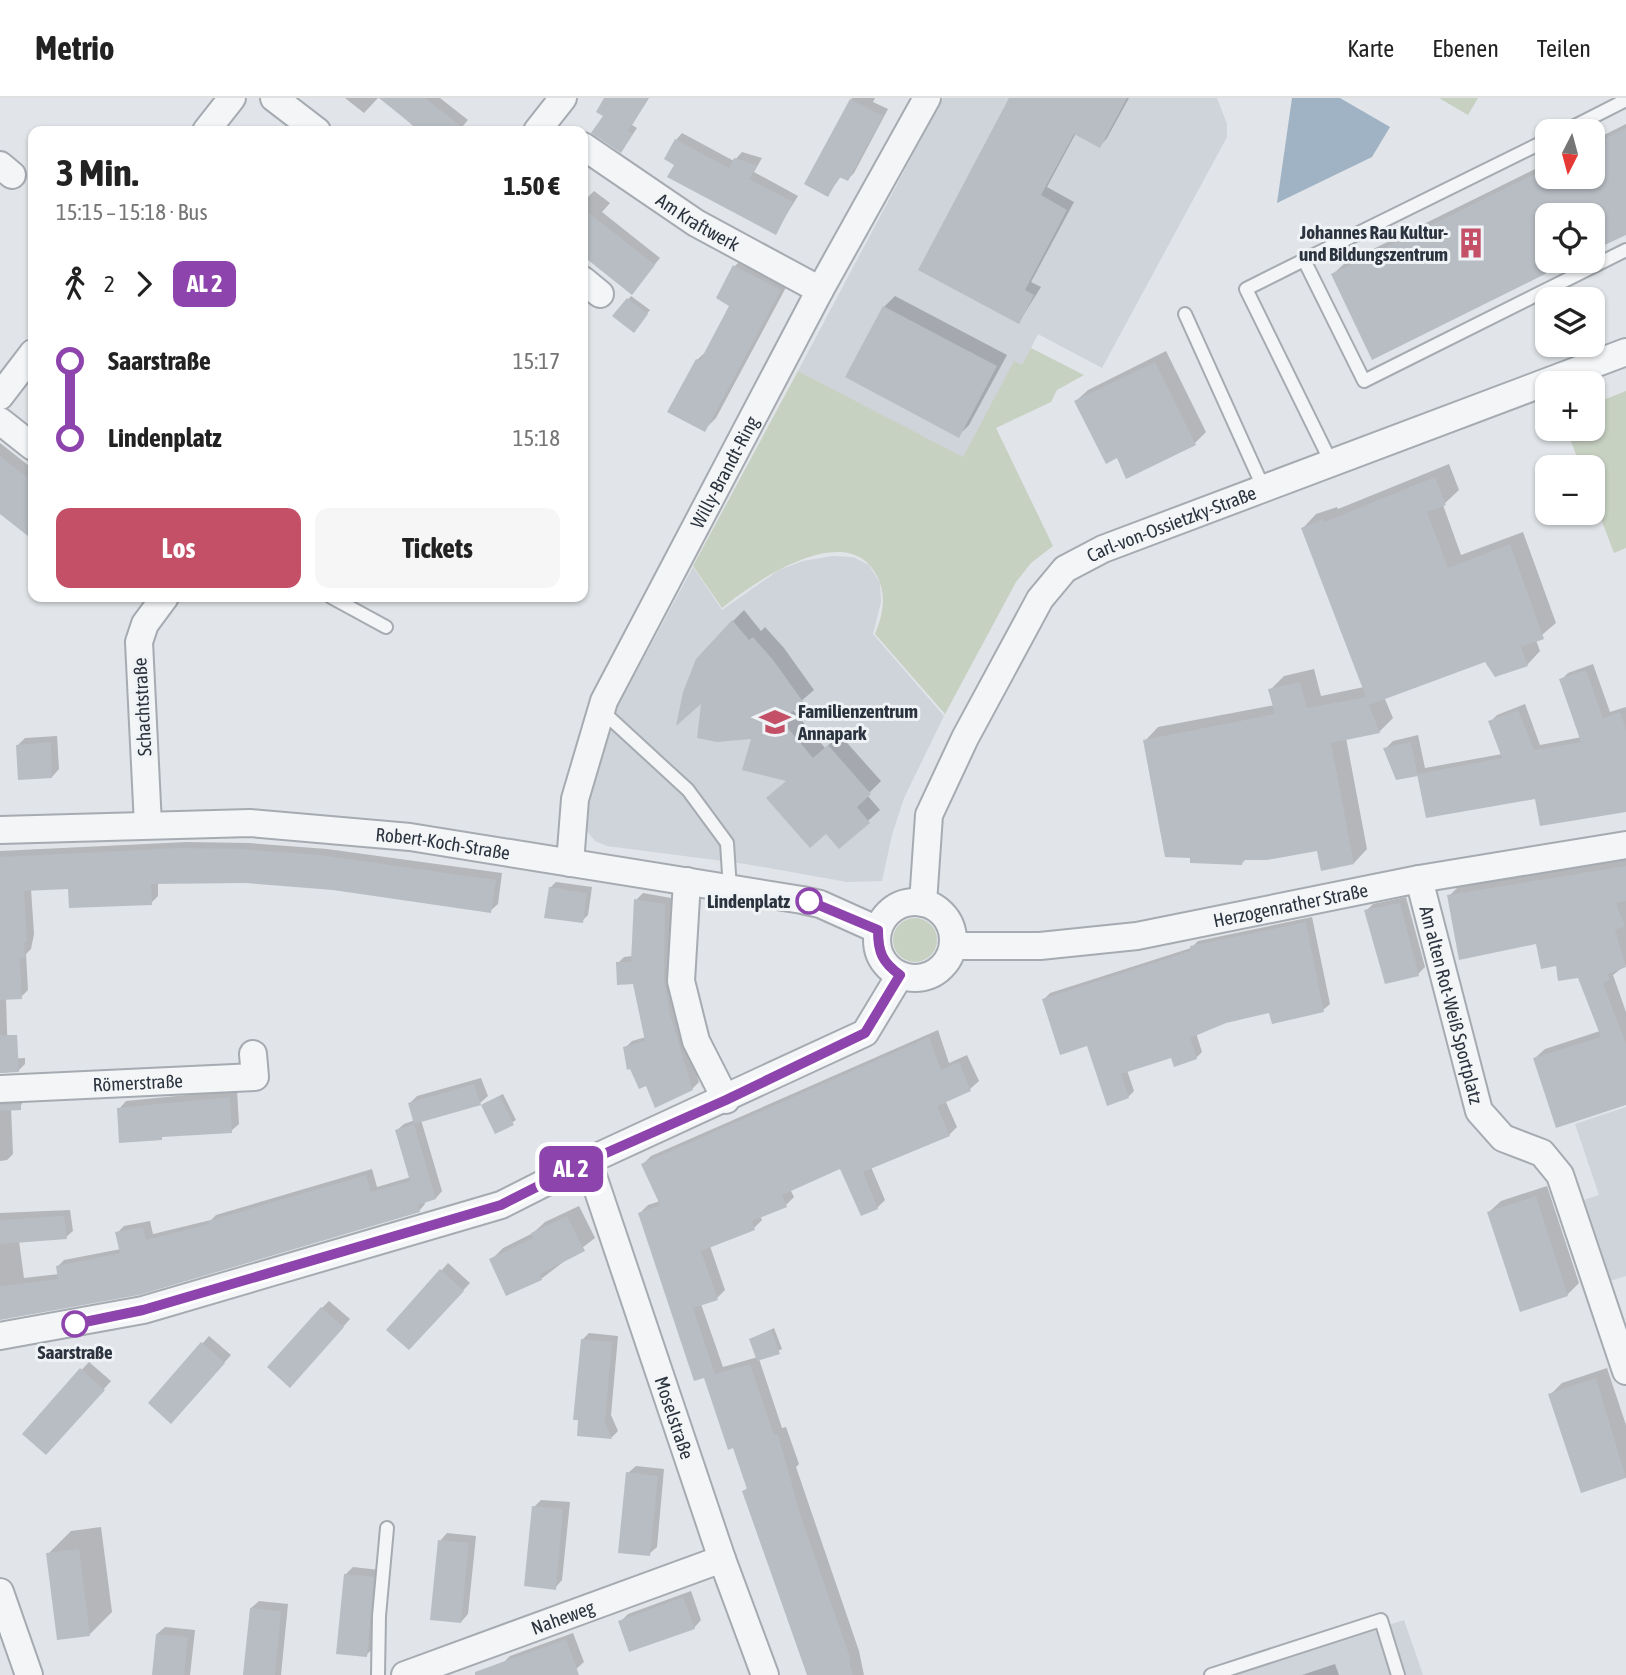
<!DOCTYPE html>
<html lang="de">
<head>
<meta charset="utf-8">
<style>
  body { margin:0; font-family:"Asap Condensed",sans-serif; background:#f6f6f6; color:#222; height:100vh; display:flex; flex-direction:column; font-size:26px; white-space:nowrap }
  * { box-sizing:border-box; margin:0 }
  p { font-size:23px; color:#767676 }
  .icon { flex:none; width:38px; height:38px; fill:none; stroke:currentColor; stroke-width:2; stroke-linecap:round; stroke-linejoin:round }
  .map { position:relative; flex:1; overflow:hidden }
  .side { position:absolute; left:28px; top:28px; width:560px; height:476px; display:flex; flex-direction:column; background:#fff; border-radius:14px; box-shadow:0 2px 5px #0004 }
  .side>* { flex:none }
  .badge { padding:0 14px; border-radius:10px; font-size:24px; line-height:46px }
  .needle { width:46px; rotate:186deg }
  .controls { position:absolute; left:1535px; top:21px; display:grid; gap:14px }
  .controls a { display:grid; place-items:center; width:70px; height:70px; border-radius:14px; background:#fff; box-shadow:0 2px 5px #0004; font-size:35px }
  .map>.badge { position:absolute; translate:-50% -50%; box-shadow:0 0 0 4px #fff }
  .legs { display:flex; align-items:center; gap:10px; height:77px; padding:0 28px; font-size:23px }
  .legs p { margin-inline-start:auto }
  .overview { display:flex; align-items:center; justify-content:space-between; height:119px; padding:0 28px }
  h1 { font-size:38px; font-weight:700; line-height:52px }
  .primary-button { display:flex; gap:14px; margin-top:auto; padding:14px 28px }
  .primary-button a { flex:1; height:80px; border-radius:14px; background:#c35067; color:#fff; font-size:28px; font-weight:700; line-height:80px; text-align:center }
  .primary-button a+a { background:#f6f6f6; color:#222 }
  ul { padding:0 28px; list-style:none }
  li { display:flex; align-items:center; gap:24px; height:77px; font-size:26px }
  li i { display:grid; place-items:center; width:10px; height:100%; margin:0 9px; background:currentColor }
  li i::after { content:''; width:18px; height:18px; margin:-9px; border:5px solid; border-radius:50%; background:#fff }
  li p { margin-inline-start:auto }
  li:first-child i { background:linear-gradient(#0000 50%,currentColor 0) }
  li:last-child i { background:linear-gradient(currentColor 50%,#0000 0) }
  header { display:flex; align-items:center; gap:42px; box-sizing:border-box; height:98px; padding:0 35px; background:#fff; border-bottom:2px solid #e0e0e0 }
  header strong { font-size:33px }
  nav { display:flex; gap:38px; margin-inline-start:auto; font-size:24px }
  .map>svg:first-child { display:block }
</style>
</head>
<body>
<header>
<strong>Metrio</strong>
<nav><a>Karte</a><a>Ebenen</a><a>Teilen</a></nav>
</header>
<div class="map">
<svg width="1626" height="1577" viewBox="0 0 1626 1577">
  <rect width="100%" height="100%" fill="#e1e4e8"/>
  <g fill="#cfd3da">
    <path d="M943,0h274l10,26v13l-125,231 -64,-34 -16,32 -8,-4 -51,96 -165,-87z"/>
    <path d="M832,458l21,1 16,8 11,18 1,19 -8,32 71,82 -40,82 -12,37 -10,46 -35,1 -101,-18 -139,-18 -12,-5 -9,-11 1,-19 5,-36 14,-47 87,-161 29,43 57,-40 24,-9z"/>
    <path d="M1626,1009v169l-19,6 -26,-81 18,-6 -24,-71z"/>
    <path d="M1404,1522l19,55h-187z"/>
  </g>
  <g fill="#c7d1c2">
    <path d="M1439,0h39l-10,17z"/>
    <path d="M1031,250l53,27 -27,15 -6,12 -55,26 57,118 -22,17 -15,19 -71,132 -70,-80c8,-19 12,-39 2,-58 -30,-59 -123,6 -155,32l-29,-42 105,-195 165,86 51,-96 8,4z"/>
    <path d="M1626,293v157l-12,5 -21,-55 -1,-31h-11l-15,-38h26l1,-25z"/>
    <circle cx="915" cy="842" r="22"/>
  </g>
  <path fill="#9fb3c5" d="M1292,0h48l50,29 -18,30 -95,46z"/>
  <g fill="#0003">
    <path d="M345,0h33l-14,15z"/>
    <path d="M382,0h58l28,22 -6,7 5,4h-48z"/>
    <path d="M607,0h42l-17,27 5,3 -11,16 -21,-28z"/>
    <path d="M852,0h23l-2,4 15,7 -34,64 -6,6 -7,-3 -13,19 -21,-11z"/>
    <path d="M1011,0h118l-22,40 -7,8 -24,-13 -29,54 27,15 -43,80 10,5 -22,35z"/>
    <path d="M1626,26v109l-34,-18h-45v46h22l-196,96 -40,-83 12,-11 202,-100v14h45v-36z"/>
    <path d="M682,35l52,28 8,-9 20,6 -8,14 44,24 -23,37 -99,-69v-24z"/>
    <path d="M594,93l16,12 -8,9 58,46 -28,34 -49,-38v-57l3,2z"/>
    <path d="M746,157l45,23 -75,140 -12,12 -7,-70 12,-11 23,-44 3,-39z"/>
    <path d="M631,198l19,14 -14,17 -21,-11z"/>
    <path d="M895,198l112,59 -38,70 -11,11 -111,-59 37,-70z"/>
    <path d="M1166,253l40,81 -11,11 -78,13 -41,-55 12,-11z"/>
    <path d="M0,345l33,26v68l-33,-26z"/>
    <path d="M1449,366l10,26 -16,15 18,50 62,-23 33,91 -20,17 4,11 -13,14 -39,-7 -104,39 9,21 -14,14 -33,6 21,111 -13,14 -35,-14 -72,9 -5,5 -97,-122 13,-14 117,-22 -5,-15 14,-14 30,-7 7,27 43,-9 -61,-159 13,-14 21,-7 1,2z"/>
    <path d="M744,512l17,21 4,-4 19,21 30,42 -22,19 33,39 15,-13 41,46 -14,14 13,15 -41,37 -86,-110 -20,-116z"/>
    <path d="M1593,566l17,48 16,-5v103l-89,-13 -118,-23 -22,4 -11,-30 7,-7 25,-6 7,33 77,-14 -12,-32 7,-7 28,-11 15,41 42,-8 -21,-57 7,-7z"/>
    <path d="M57,638l2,33 -7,8 -34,-32 7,-7z"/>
    <path d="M187,744l62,1 78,6 175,24 -4,31 -8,7 -177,-24 -67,-6 -88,1v14l-7,7 -82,-16 -38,2 3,45 -3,15 -5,5 2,36 -7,7 -15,1 2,61 17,-1v6l-7,7 -18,2v-222z"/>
    <path d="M1626,760v107l-13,10 13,37v91l-91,-45 10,-9 55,-18 -21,-55 -22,-12 -19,-22 -89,-46 10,-10z"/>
    <path d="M556,784l36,5 -4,28 -6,6 -32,-33z"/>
    <path d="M643,795l28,5 -1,75 11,54 18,55 -7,7 -45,-5 -22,-36 7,-7 14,-4 -11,-55 -17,-19 6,-6 9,-1 3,-56z"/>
    <path d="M1406,799l19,70 -7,7 -52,-63 7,-7z"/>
    <path d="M1312,819l18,87 -7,6 -53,1 -44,11 -30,11 6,19 -6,6 -24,-3 -45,15 7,21 -6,6 -40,-53 -44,-45 6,-6 141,-45 7,-7z"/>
    <path d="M938,932l11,33 18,-8 12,26 -9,8 -25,11 12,27 -8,8 -78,32 14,33 -8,8 -36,-41 -51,22 4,8 -8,8 -26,11 2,4 -8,8 -44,18 15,44 -8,8 -16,6 22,63 35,-10 -7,-18 23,-11 8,21 -23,10 23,69 4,-1 13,37 -3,3 63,184 5,24h-56l-64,-184 4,-4 -14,-41 -94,-233 8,-8 12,-4 -17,-37 8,-8z"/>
    <path d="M481,980l7,18 -8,7 -59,17 21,71 -6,7 -12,3 1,3 -6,7 -419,107v-105l70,-3 3,21 -7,6 -47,4 5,37 35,-4 -1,-8 6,-6 57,-11 -4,-16 7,-7 26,-5 3,13 58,-14 5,-5 156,-46 5,18 34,-10 -14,-47 7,-6 11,-4 -5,-17 7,-7z"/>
    <path d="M237,992l2,34 -8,7 -66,4 -4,3 -42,-29 7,-8z"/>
    <path d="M503,996l13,26 -20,12 -13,-28z"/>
    <path d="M0,1003h23l-3,7h-9l2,46 -6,6 -7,1z"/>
    <path d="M1547,1088l32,97 -11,11 -47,16 -32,-98 12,-11z"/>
    <path d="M579,1108l16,32 -54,41 -50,-19 12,-12 30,-15 12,-11z"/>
    <path d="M448,1165l22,20 -54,58 25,-70z"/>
    <path d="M329,1203l21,18 -53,59 25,-70z"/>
    <path d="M589,1235l29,3 -7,79 7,16 -6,6 -33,-3 3,-94z"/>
    <path d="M209,1238l22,19 -53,59 24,-70z"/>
    <path d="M89,1264l22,19 -57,64 -30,-12z"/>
    <path d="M1607,1270l19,57v52l-44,14 -32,-96 12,-12z"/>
    <path d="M636,1368l28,3 -7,78 -8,7 -21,-81z"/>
    <path d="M541,1402l29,2 -8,78 -7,8 -21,-81z"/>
    <path d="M101,1429l11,85 -23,23 -41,-81 23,-23z"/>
    <path d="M447,1435l29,3 -8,78 -7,8 -21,-81z"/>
    <path d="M353,1469l27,3 -6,78 -8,7 -21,-80z"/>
    <path d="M691,1493l10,29 -7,8 -74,-6 8,-8z"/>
    <path d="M259,1503l29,3 -7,71h-36l6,-67z"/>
    <path d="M165,1529l30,3 -5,45h-37l4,-41z"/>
    <path d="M573,1535l11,29 -8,7 -16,6h-54l-4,-11 8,-8z"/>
    <path d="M1335,1566l4,11h-37z"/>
  </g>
  <g fill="#b8bdc4">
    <path d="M379,0h46l42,33h-47z"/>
    <path d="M604,0h44l-20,33 5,3 -12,19 -30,-20 12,-17 -7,-4z"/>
    <path d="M1009,0h118l-27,50 -26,-14 -33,61 26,15 -42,80 9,5 -15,29 -101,-54z"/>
    <path d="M850,1l33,17 -35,65 -9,-4 -11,20 -24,-13z"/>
    <path d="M1626,30v107l-34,16v-36h-45v58l-175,87 -41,-86 216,-106v9h45v-32z"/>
    <path d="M675,41l54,29 5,-10 23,7 -8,14 44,23 -17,33 -109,-58 7,-12 -10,-6z"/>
    <path d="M583,110l72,57 -23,30 -49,-39z"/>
    <path d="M733,167l48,25 -76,142 -38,-20 29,-53 4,2 29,-55 -13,-8z"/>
    <path d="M627,200l21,16 -14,19 -22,-17z"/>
    <path d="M883,208l114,60 -38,72 -114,-61z"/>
    <path d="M1155,264l41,83 -70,34 -9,-21 -11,6 -32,-63z"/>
    <path d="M0,358l33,26v58l-33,-26z"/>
    <path d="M1435,379l11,28 -19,7 21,56 62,-24 34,95 -23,8 7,19 -33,11 -10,-15 -116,43 11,28 -49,10 23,121 -33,7 -4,-20 -50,9h-24l-1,5 -52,-2v-5l-25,-1 -22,-117 132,-26 -7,-25 32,-7 7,26 59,-11 -65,-169 22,-9 1,3z"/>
    <path d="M732,522l17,20 4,-3 20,23 31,43 -23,17 32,38 15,-13 43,49 -14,13 13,16 -31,26 -13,-15 -16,14 -44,-50 20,-17 -44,-11 9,-31 -34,3 -20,-4 4,-34 -25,22 7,-34 13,-33z"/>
    <path d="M1586,572l17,48 17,-6 6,18v82l-86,14 -5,-27 -109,19 -9,-44 85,-16 -14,-37 30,-11 16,40 47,-8 -22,-63z"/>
    <path d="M51,644l1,36 -34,2 -2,-35z"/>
    <path d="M1411,644l7,34 -22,4 -13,-32z"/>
    <path d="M179,750l62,1 79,6 176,25 -5,33 -158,-23 -87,-7 -95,1 1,21 -83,3 -1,-19 -44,2 3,51 -3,1 1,15h-5l2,41 -22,1v-143z"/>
    <path d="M1626,768v35l-10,2 9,23 -10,4 11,37 -18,7 2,6 -7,3 23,61v61l-70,23 -23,-70 68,-21 -23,-59 -20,3 -2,-15 -15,3 -5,-25 -77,16 -12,-65z"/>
    <path d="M549,789l38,6 -4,30 -39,-5z"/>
    <path d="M634,801l31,5 -1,76 6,34 23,76 -38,18 -9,-22 -7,3 -9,-20 -3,1 -4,-23 22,-6 -12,-57 -16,1 -1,-23h15z"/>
    <path d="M1400,805l19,73 -34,8 -21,-74z"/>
    <path d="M1306,824l18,90 -52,12 -3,-11 -43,10 -36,15 7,21 -23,8 -3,-9 -50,16 8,24 -22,8 -20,-60 -27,9 -18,-56 148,-48v-5z"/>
    <path d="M0,937h17l2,37 -19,1z"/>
    <path d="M929,939l12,33 18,-8 12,29 -34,15 13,30 -87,36 15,37 -17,7 -21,-47 -58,26 5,12 -35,14 3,9 -54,21 17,49 -25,8 22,66 35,-10 24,71 4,-1 23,83 50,143 -2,1 4,14h-46l-65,-184 5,-2 -14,-41 -5,2 -24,-72 -10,3 -56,-168 22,-8 -19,-41z"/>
    <path d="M474,986l7,21 -67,19 -6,-21z"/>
    <path d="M500,998l14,29 -19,9 -14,-29z"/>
    <path d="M230,999l2,36 -70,4v3l-43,3 -2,-35z"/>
    <path d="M21,1006v6l-21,1v-6z"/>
    <path d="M414,1026l22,75 -18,6 2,7 -281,83 -139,25v-34l58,-7 -2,-13 64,-13 -5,-21 28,-5 3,13 63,-16 -1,-3 158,-46 5,17 39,-11 -15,-51z"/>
    <path d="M1536,1098l32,100 -48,16 -33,-100z"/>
    <path d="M64,1118l3,23 -67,5v-24z"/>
    <path d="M567,1118l18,35 -45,23 2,6 -36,16 -17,-37 44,-21 -2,-5z"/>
    <path d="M440,1171l24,22 -55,59 -23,-20z"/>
    <path d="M321,1209l23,20 -54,61 -23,-21z"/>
    <path d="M771,1232l9,24 -23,7 -8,-22z"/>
    <path d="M581,1241l31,3 -7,80 7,17 -35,-3 1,-16h-5z"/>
    <path d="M201,1244l24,21 -54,61 -23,-21z"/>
    <path d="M80,1270l25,22 -59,65 -24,-21z"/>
    <path d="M1596,1280l30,100 -45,15 -33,-99z"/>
    <path d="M626,1374l32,4 -8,80 -32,-3z"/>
    <path d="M532,1408l31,3 -7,81 -32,-4z"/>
    <path d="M438,1442l31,3 -8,80 -31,-3z"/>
    <path d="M79,1451l11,87 -33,4 -11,-87z"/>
    <path d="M344,1476l30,3 -7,80 -31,-3z"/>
    <path d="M683,1499l12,32 -66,23 -11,-31z"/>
    <path d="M250,1510l31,3 -6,64h-32z"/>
    <path d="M156,1536l32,3 -4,38h-32z"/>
    <path d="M566,1541l13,36h-104v-3z"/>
  </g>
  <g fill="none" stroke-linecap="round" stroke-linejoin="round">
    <g stroke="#a6abb2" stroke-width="16">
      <g id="lane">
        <path d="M1565,33l61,-31"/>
        <path d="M1547,42l-243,120 60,121 262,-131"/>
        <path d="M1304,162l-58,29 86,175"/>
        <path d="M1185,216l79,175"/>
        <path d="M331,499l55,30"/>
        <path d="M601,612l87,80 39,53 3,46"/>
        <path d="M378,1577l1,-59 8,-88"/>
        <path d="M1211,1577l170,-55 17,55"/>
      </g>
    </g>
    <g stroke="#a6abb2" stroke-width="30">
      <g id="street">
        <path d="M274,0l43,33"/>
        <path d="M206,33l26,-33"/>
        <path d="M537,33l26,-33"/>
        <path id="s1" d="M583,48l113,77 124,67"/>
        <path d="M0,67l12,10"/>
        <path d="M583,182l17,14"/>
        <path d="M0,298l33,-43"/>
        <path d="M0,323l33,26"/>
        <path d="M148,727l-9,-183 6,-18 20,-27"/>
        <path id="s2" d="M0,732l250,-7 160,14 392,63 18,4 58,26"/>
        <path id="s3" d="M570,765l5,-64 29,-98 216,-411 107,-192"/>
        <path id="s4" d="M1419,781l60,232 24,27 39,15 18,22 66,196"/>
        <path d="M687,783l-6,100 15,60 30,59"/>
        <circle cx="915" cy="842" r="38"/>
        <path id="s5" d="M923,805l6,-88 36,-77 75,-139 25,-30 38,-20 523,-197"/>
        <path id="s6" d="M953,848h87l97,-10 282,-57 207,-34"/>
        <path id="s7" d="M0,991l255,-12 -2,-23"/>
        <path id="s8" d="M588,1063l134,398 43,116"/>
        <path d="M0,1238l143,-26 358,-105 87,-44 277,-128 35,-58"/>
        <path d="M0,1494l29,83"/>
        <path id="s9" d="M405,1577l317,-116"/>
      </g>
    </g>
    <use href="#lane" stroke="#f3f5f7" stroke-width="12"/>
    <use href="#street" stroke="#f3f5f7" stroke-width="26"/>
  </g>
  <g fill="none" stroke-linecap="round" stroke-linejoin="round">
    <g stroke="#fff" stroke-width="16">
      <path id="line-1" d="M75,1226l68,-14 358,-105 87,-44 138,-61 139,-67 35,-58c-18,-13 -22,-23 -22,-45l-69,-29"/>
    </g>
    <use href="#line-1" stroke="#8e44ad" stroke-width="10"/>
  </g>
  <defs>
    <g id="building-bare" transform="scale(2.415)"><path d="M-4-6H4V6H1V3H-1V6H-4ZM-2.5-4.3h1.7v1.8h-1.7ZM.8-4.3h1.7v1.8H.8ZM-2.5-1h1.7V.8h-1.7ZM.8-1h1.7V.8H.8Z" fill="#c35067" stroke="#f0f3f6" stroke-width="2.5" paint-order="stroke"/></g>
    <g id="school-bare" transform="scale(2.415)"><path d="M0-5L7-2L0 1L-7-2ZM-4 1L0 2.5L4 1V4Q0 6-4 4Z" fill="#c35067" stroke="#f0f3f6" stroke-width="2.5" paint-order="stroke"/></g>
  </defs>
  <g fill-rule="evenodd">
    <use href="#building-bare" x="1471" y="145"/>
    <use href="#school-bare" x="775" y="624"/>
  </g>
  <g fill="#fff" stroke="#8e44ad" stroke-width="3.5">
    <circle cx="809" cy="803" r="12"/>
    <circle cx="75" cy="1226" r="12"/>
  </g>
  <g text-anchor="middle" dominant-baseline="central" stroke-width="6" stroke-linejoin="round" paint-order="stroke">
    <g font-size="19" fill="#2a333e" stroke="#f0f3f6">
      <text stroke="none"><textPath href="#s1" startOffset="138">Am Kraftwerk</textPath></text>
      <text stroke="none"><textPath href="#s3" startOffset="425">Willy-Brandt-Ring</textPath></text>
      <text stroke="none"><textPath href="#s5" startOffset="486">Carl-von-Ossietzky-Straße</textPath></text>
      <text transform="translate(142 609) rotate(-93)">Schachtstraße</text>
      <text stroke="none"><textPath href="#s2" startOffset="444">Robert-Koch-Straße</textPath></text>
      <text stroke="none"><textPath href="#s6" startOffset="341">Herzogenrather Straße</textPath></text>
      <text stroke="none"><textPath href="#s4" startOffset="130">Am alten Rot-Weiß Sportplatz</textPath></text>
      <text stroke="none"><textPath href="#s7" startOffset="138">Römerstraße</textPath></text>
      <text stroke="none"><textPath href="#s8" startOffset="271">Moselstraße</textPath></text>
      <text stroke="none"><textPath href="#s9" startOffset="168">Naheweg</textPath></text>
    </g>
    <g font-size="19" font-weight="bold" fill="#2a333e" stroke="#f0f3f6" text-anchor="end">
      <text x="1448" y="134">Johannes Rau Kultur-<tspan x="1448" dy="22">und Bildungszentrum</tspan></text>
      <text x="798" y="613" text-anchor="start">Familienzentrum<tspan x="798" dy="22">Annapark</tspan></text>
    </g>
    <g font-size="19" font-weight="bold" fill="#2a333e" stroke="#f0f3f6" text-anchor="end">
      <text x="790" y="803">Lindenplatz</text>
      <text x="75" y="1254" text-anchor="middle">Saarstraße</text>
    </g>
  </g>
</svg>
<div class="controls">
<a><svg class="needle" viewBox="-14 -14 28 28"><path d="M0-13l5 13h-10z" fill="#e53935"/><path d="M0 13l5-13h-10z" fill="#767676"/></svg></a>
<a><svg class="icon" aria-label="locate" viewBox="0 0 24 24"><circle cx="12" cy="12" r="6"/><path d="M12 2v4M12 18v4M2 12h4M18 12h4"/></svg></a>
<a><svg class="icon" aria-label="layers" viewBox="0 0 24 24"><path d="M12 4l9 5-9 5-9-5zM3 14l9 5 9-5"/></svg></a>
<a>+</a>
<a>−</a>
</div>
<b class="badge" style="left:571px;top:1071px;background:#8e44ad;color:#fff">AL 2</b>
<section class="side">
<div class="overview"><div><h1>3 Min.</h1><p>15:15 – 15:18 · Bus</p></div><b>1.50 €</b></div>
<div class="legs"><svg class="icon" aria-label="walk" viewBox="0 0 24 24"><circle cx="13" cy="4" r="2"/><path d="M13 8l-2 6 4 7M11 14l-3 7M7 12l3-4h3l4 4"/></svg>2<svg class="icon" aria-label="forward" viewBox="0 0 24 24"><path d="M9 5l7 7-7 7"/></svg><b class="badge" style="background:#8e44ad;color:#fff">AL 2</b></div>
<ul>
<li><i style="color:#8e44ad"></i><b>Saarstraße</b><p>15:17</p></li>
<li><i style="color:#8e44ad"></i><b>Lindenplatz</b><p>15:18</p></li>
</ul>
<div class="primary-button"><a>Los</a><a>Tickets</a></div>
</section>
</div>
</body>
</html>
